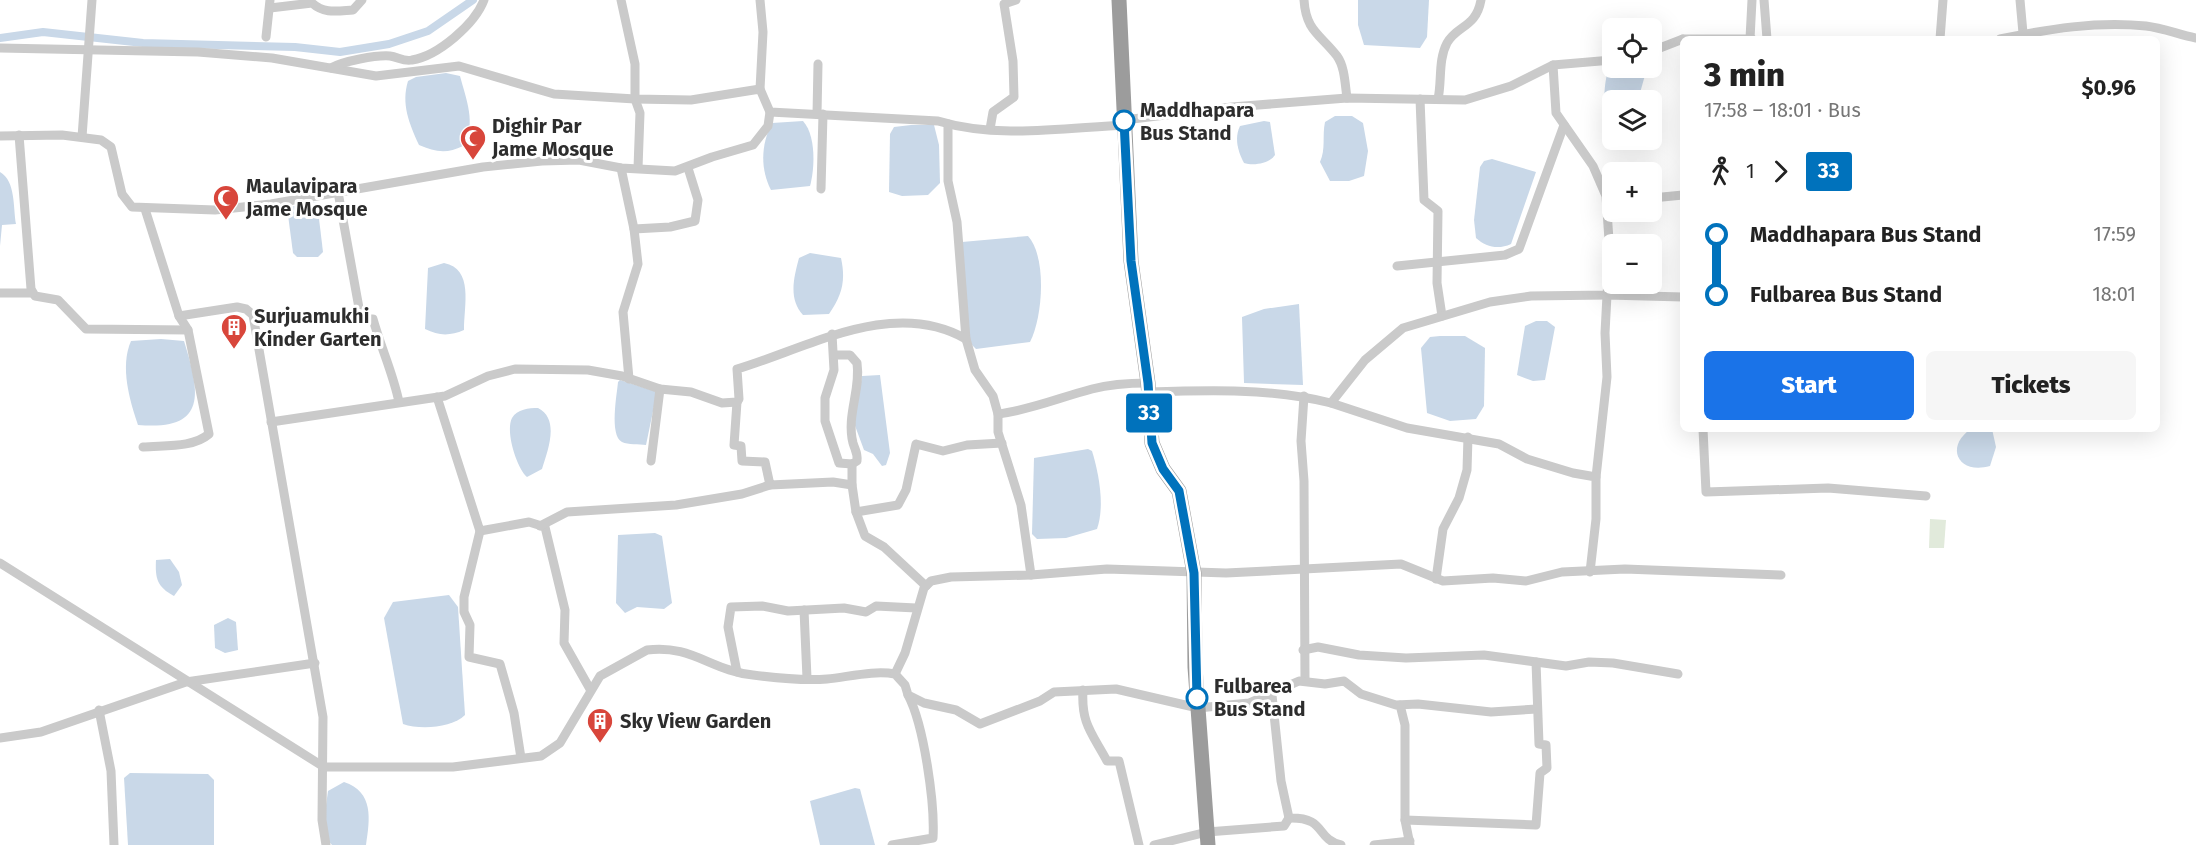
<!DOCTYPE html>
<html lang="en">
<head>
<meta charset="utf-8">
<style>
  body { margin:0; font-family:"Fira Sans",sans-serif; background:#f6f6f6; color:#222; height:100vh; display:flex; flex-direction:column; font-size:22px; white-space:nowrap }
  * { box-sizing:border-box; margin:0 }
  p { font-size:20px; color:#767676 }
  .icon { flex:none; width:33px; height:33px; fill:none; stroke:currentColor; stroke-width:2; stroke-linecap:round; stroke-linejoin:round }
  .map { position:relative; flex:1; overflow:hidden }
  .details { position:absolute; left:1680px; top:36px; width:480px; height:396px; display:flex; flex-direction:column; background:#fff; border-radius:9px; box-shadow:0 6px 24px #0002 }
  .details>* { flex:none }
  .badge { padding:0 12px; border-radius:4px; font-size:21px; line-height:39px }
  .tools { position:absolute; left:1602px; top:18px; display:grid; gap:12px }
  .tools a { display:grid; place-items:center; width:60px; height:60px; border-radius:9px; background:#fff; box-shadow:0 6px 24px #0002; font-size:30px }
  .map>.badge { position:absolute; translate:-50% -50%; box-shadow:0 0 0 3px #fff }
  .legs { display:flex; align-items:center; gap:9px; height:66px; padding:0 24px; font-size:20px }
  .legs p { margin-inline-start:auto }
  .overview { display:flex; align-items:center; justify-content:space-between; height:102px; padding:0 24px }
  h1 { font-size:33px; font-weight:800; line-height:45px }
  .cta { display:flex; gap:12px; margin-top:auto; padding:12px 24px }
  .cta a { flex:1; height:69px; border-radius:9px; background:#1a73e8; color:#fff; font-size:24px; font-weight:800; line-height:69px; text-align:center }
  .cta a+a { background:#f6f6f6; color:#222 }
  ul { padding:0 24px; list-style:none }
  li { display:flex; align-items:center; gap:21px; height:60px; font-size:22px }
  li i { display:grid; place-items:center; width:9px; height:100%; margin:0 8px; background:currentColor }
  li i::after { content:''; width:15px; height:15px; margin:-8px; border:4px solid; border-radius:50%; background:#fff }
  li p { margin-inline-start:auto }
  li:first-child i { background:linear-gradient(#0000 50%,currentColor 0) }
  li:last-child i { background:linear-gradient(currentColor 50%,#0000 0) }
  .map>svg:first-child { display:block }
</style>
</head>
<body>
<div class="map">
<svg width="2196" height="845" viewBox="0 0 2196 845">
  <rect width="100%" height="100%" fill="#fff"/>
  <path fill="#e1eadb" d="M1930,519l16,1 -2,28h-15z"/>
  <g fill="#c9d8e8">
    <path d="M1358,0h71l-2,37 -7,11 -56,-3 -6,-20z"/>
    <path d="M1612,64v4h35l-9,32h-26v27l-6,-3c-3,-13 -3,-51 6,-60z"/>
    <path d="M446,73l14,3c6,23 17,48 3,70 -16,8 -28,6 -44,-1 -10,-22 -18,-41 -11,-64l8,-4z"/>
    <path d="M1335,116h17l11,7 5,28 -4,25 -15,5h-19l-10,-19c6,-13 2,-26 5,-40z"/>
    <path d="M803,121c13,14 12,47 7,65l-39,4c-11,-21 -10,-46 1,-67z"/>
    <path d="M1264,121l6,1 5,33c-6,9 -22,11 -31,8 -6,-11 -10,-25 -4,-37z"/>
    <path d="M911,125h23l5,20 1,38 -12,12 -26,1 -13,-4 1,-58 4,-7z"/>
    <path d="M1492,159l44,13 -25,72c-13,6 -25,3 -35,-6l-2,-18 6,-53 4,-6z"/>
    <path d="M0,172c16,9 13,36 16,52l-14,1 -2,21z"/>
    <path d="M317,202l6,50 -5,5h-21l-4,-4 -5,-38 2,-8z"/>
    <path d="M1028,236c19,21 15,81 2,106l-54,7 -6,-6 -8,-101z"/>
    <path d="M810,253l31,5c5,23 1,37 -12,56l-26,1c-15,-16 -9,-38 -4,-57z"/>
    <path d="M444,263c30,6 20,42 20,67 -14,6 -25,6 -39,-1l3,-61z"/>
    <path d="M1299,304l4,81 -59,-2 -2,-66 22,-8z"/>
    <path d="M1536,321h11l8,6 -10,53 -12,1 -16,-6 8,-49z"/>
    <path d="M1440,336h25l20,12 -1,58 -8,13 -26,2 -23,-8 -6,-65 9,-11z"/>
    <path d="M161,339l23,2c16,52 24,90 -46,84 -9,-26 -18,-59 -7,-84z"/>
    <path d="M880,375l10,78 -4,12 -4,1 -9,-12 -9,-4 -10,-27 8,-47z"/>
    <path d="M620,380l37,12 -11,53c-7,-1 -18,0 -24,-3 -13,-7 -5,-48 -4,-60z"/>
    <path d="M538,408c22,11 10,42 4,61l-15,8c-10,-9 -22,-45 -15,-59 5,-9 17,-10 26,-10z"/>
    <path d="M1971,429h21l4,18 -6,19c-33,9 -45,-20 -19,-37z"/>
    <path d="M1088,449l4,2c7,23 13,55 5,78l-31,9 -29,1 -5,-5 2,-76z"/>
    <path d="M655,533l7,3 10,67 -8,6 -27,-2 -12,6 -9,-10 2,-68z"/>
    <path d="M170,559l9,13 3,13 -8,11c-17,-9 -19,-18 -18,-36z"/>
    <path d="M449,595l9,12 7,108c-13,13 -45,15 -62,9l-19,-106 9,-16z"/>
    <path d="M228,618l8,4 2,28 -13,3 -10,-5 -1,-23z"/>
    <path d="M130,773l78,1 6,6v65h-86l-4,-67z"/>
    <path d="M344,782c30,10 26,37 22,63h-34c-12,-12 -6,-38 -4,-54z"/>
    <path d="M855,788l5,1 15,56h-55l-10,-44z"/>
  </g>
  <g fill="none" stroke-linecap="round" stroke-linejoin="round">
    <path stroke="#c9d8e8" stroke-width="8" d="M0,38l43,-6 100,11 152,4 45,5 49,-8 39,-13 45,-31"/>
    <g stroke="#cacaca" stroke-width="9">
      <path d="M621,0l14,64v35l5,14 -2,55"/>
      <path d="M760,0l3,32 -3,57"/>
      <path d="M1304,0c2,31 16,34 33,56 8,11 8,29 10,42"/>
      <path d="M1764,0l3,39"/>
      <path d="M2020,0l3,33"/>
      <path d="M270,8l42,-5c12,11 25,8 41,7l9,-10"/>
      <path d="M266,37l4,-37"/>
      <path d="M1683,39h69"/>
      <path d="M1750,39l2,-39"/>
      <path d="M1940,39l3,-39"/>
      <path d="M2000,39c49,-10 96,-18 146,-13 17,2 34,9 50,12"/>
      <path d="M0,48l198,4 74,6 104,18 83,-10 95,28 81,5 56,1 69,-11 10,23 168,9c59,18 126,7 187,4"/>
      <path d="M1652,51l31,-12"/>
      <path d="M331,68c12,-7 45,-13 59,-12 8,1 14,6 22,4 26,-4 63,-36 72,-60"/>
      <path d="M1420,99l4,101 14,11 -1,72 5,33"/>
      <path d="M1438,99c4,-18 0,-39 9,-56 10,-18 29,-15 34,-43"/>
      <path d="M817,114l1,-50"/>
      <path d="M1124,120l108,-13 115,-9 118,2 46,-14 42,-21 59,-5"/>
      <path d="M948,124v57l9,41 9,117 9,31 18,26 5,18v18l23,73 10,70"/>
      <path d="M990,129l3,-17 21,-15 -1,-36 -9,-57 12,-4"/>
      <path d="M19,135l12,154 4,7 23,4 28,29 102,1"/>
      <path d="M0,136l62,-1 39,5 10,7 11,47 10,13 83,3 56,-6 212,-37 59,-6 37,-1 42,8 54,3 37,-14 41,-12 15,-19 2,-14"/>
      <path d="M82,137l10,-137"/>
      <path d="M621,168l13,61"/>
      <path d="M821,189l2,-75"/>
      <path d="M338,192l23,127h12c8,29 20,54 26,83"/>
      <path d="M1652,198l31,-3"/>
      <path d="M1397,266l108,-11 14,-6 45,-124"/>
      <path d="M0,293h32"/>
      <path d="M179,316l58,-9 9,2 7,6 70,402 -1,103 4,25"/>
      <path d="M832,334l2,36 -9,28v23l14,42 13,1v21"/>
      <path d="M834,355h16l7,8c4,27 -11,53 -4,80 2,7 5,10 4,18l-5,3"/>
      <path d="M629,379l-6,-67 15,-48 -4,-35 36,-2 25,-6 3,-21 -10,-32"/>
      <path d="M1147,392c63,-2 123,-4 184,11l34,-43 38,-32 87,-26 41,-6 76,-1 3,-40 -4,-59 -13,-30 -37,-53 -3,-48"/>
      <path d="M1304,396l-3,45 3,40 1,200"/>
      <path d="M437,397l43,134 49,-9 16,5 20,83 -1,33 26,46"/>
      <path d="M737,402l-3,43 7,1 1,15 23,1 5,23 63,-3 19,3 4,27"/>
      <path d="M1331,403l76,25 92,16 28,15 46,14 23,4v42l-6,53"/>
      <path d="M998,414c33,-4 63,-17 94,-25 19,-5 37,-6 56,-6"/>
      <path d="M271,422l174,-26 43,-20 27,-7 73,1 34,6 38,13 31,3 31,11 15,-1 2,-3 -2,-30c71,-21 156,-72 229,-30"/>
      <path d="M1703,429l3,63 122,-4 98,8"/>
      <path d="M143,447c21,-2 50,1 66,-13l-21,-104 -9,-14 -34,-107"/>
      <path d="M651,461l9,-72"/>
      <path d="M1596,477l11,-100 -2,-44 2,-38 76,2"/>
      <path d="M540,526l27,-14 109,-7 66,-11 28,-9"/>
      <path d="M480,531l-16,66v15l6,13 -1,32 31,7 14,49 7,45"/>
      <path d="M0,563l324,204h129l88,-11 19,-13 40,-67 47,-26c44,-6 65,21 106,25 23,3 50,6 74,4 21,-2 47,-9 68,-5l10,11 3,10 16,8 32,7 24,14 60,-23 14,-9 62,-3 82,19 51,-5 50,-22 26,3 19,-3 17,13 35,11 22,-1 73,8 46,-3"/>
      <path d="M1436,579l7,-50 16,-31 8,-28 1,-33"/>
      <path d="M926,586l-42,-39 -19,-11 -9,-24 42,-7 8,-15 10,-46 27,7 24,-6 35,-2"/>
      <path d="M804,610l3,68"/>
      <path d="M1303,650l15,-3 41,8 47,3 78,-3 82,11 23,-4 24,1 65,11"/>
      <path d="M737,672l-9,-45 3,-20 31,-1 26,5 56,-3 22,4 10,-6 40,2"/>
      <path d="M895,674l10,-21 19,-65 7,-7 20,-4 80,-2 76,-6 119,4 175,-9 42,17 50,-3 33,3 36,-9 63,-3 156,6"/>
      <path d="M1083,690c-2,34 9,43 24,71h12l20,84"/>
      <path d="M1272,695l9,86 8,37c38,-1 26,21 52,27"/>
      <path d="M1400,705l5,20v95l5,25"/>
      <path d="M99,710l12,61 3,74"/>
      <path d="M0,738l41,-6 145,-50 129,-19"/>
      <path d="M1405,820l131,5 4,-52 7,-5 -1,-23 -7,-1 -3,-82"/>
      <path d="M892,845l41,-7c2,-34 -9,-113 -25,-143"/>
      <path d="M1154,845l53,-13 77,-6 5,-8"/>
      <path d="M1374,845l36,-4"/>
    </g>
    <path stroke="#9c9c9c" stroke-width="15" d="M1119,0l12,261 17,122 4,60 11,26 16,22 15,82 1,94 13,178"/>
  </g>
  <g fill="none" stroke-linecap="round" stroke-linejoin="round">
    <g stroke="#fff" stroke-width="14">
      <path id="line-1" d="M1124,121l7,140 17,122 4,60 11,26 16,22 15,82 3,125"/>
    </g>
    <use href="#line-1" stroke="#0072bc" stroke-width="9"/>
  </g>
  <defs>
    <g id="mosque-pin" transform="scale(1.35)"><path d="M0 17L-7.5 6A9.5 9.5 0 1 1 7.5 6Z" fill="#d8463b" stroke="#fff"/><path d="M3.5-4.9A6 6 0 1 0 3.5 4.9A5 5 0 1 1 3.5-4.9Z" fill="#fff"/></g>
    <g id="building-pin" transform="scale(1.35)"><path d="M0 17L-7.5 6A9.5 9.5 0 1 1 7.5 6Z" fill="#d8463b" stroke="#fff"/><path d="M-4-6H4V6H1V3H-1V6H-4ZM-2.5-4.3h1.7v1.8h-1.7ZM.8-4.3h1.7v1.8H.8ZM-2.5-1h1.7V.8h-1.7ZM.8-1h1.7V.8H.8Z" fill="#fff"/></g>
  </defs>
  <g fill-rule="evenodd">
    <use href="#mosque-pin" x="473" y="138"/>
    <use href="#mosque-pin" x="226" y="198"/>
    <use href="#building-pin" x="234" y="327"/>
    <use href="#building-pin" x="600" y="721"/>
  </g>
  <g fill="#fff" stroke="#0072bc" stroke-width="3">
    <circle cx="1124" cy="121" r="10"/>
    <circle cx="1197" cy="698" r="10"/>
  </g>
  <g text-anchor="middle" dominant-baseline="central" stroke-width="6" stroke-linejoin="round" paint-order="stroke">
    <g font-size="20" font-weight="bold" fill="#2d2d2d" stroke="#fff" text-anchor="start">
      <text x="1140" y="110">Maddhapara<tspan x="1140" dy="23">Bus Stand</tspan></text>
      <text x="1214" y="686">Fulbarea<tspan x="1214" dy="23">Bus Stand</tspan></text>
    </g>
    <g font-size="20" font-weight="bold" fill="#2d2d2d" stroke="#fff" text-anchor="start">
      <text x="492" y="126">Dighir Par<tspan x="492" dy="23">Jame Mosque</tspan></text>
      <text x="246" y="186">Maulavipara<tspan x="246" dy="23">Jame Mosque</tspan></text>
      <text x="254" y="316">Surjuamukhi<tspan x="254" dy="23">Kinder Garten</tspan></text>
      <text x="620" y="721">Sky View Garden</text>
    </g>
  </g>
</svg>
<div class="tools">
<a><svg class="icon" aria-label="locate" viewBox="0 0 24 24"><circle cx="12" cy="12" r="6"/><path d="M12 2v4M12 18v4M2 12h4M18 12h4"/></svg></a>
<a><svg class="icon" aria-label="layers" viewBox="0 0 24 24"><path d="M12 4l9 5-9 5-9-5zM3 14l9 5 9-5"/></svg></a>
<a>+</a>
<a>−</a>
</div>
<b class="badge" style="left:1149px;top:413px;background:#0072bc;color:#fff">33</b>
<section class="details">
<div class="overview"><div><h1>3 min</h1><p>17:58 – 18:01 · Bus</p></div><b>$0.96</b></div>
<div class="legs"><svg class="icon" aria-label="walk" viewBox="0 0 24 24"><circle cx="13" cy="4" r="2"/><path d="M13 8l-2 6 4 7M11 14l-3 7M7 12l3-4h3l4 4"/></svg>1<svg class="icon" aria-label="forward" viewBox="0 0 24 24"><path d="M9 5l7 7-7 7"/></svg><b class="badge" style="background:#0072bc;color:#fff">33</b></div>
<ul>
<li><i style="color:#0072bc"></i><b>Maddhapara Bus Stand</b><p>17:59</p></li>
<li><i style="color:#0072bc"></i><b>Fulbarea Bus Stand</b><p>18:01</p></li>
</ul>
<div class="cta"><a>Start</a><a>Tickets</a></div>
</section>
</div>
</body>
</html>
